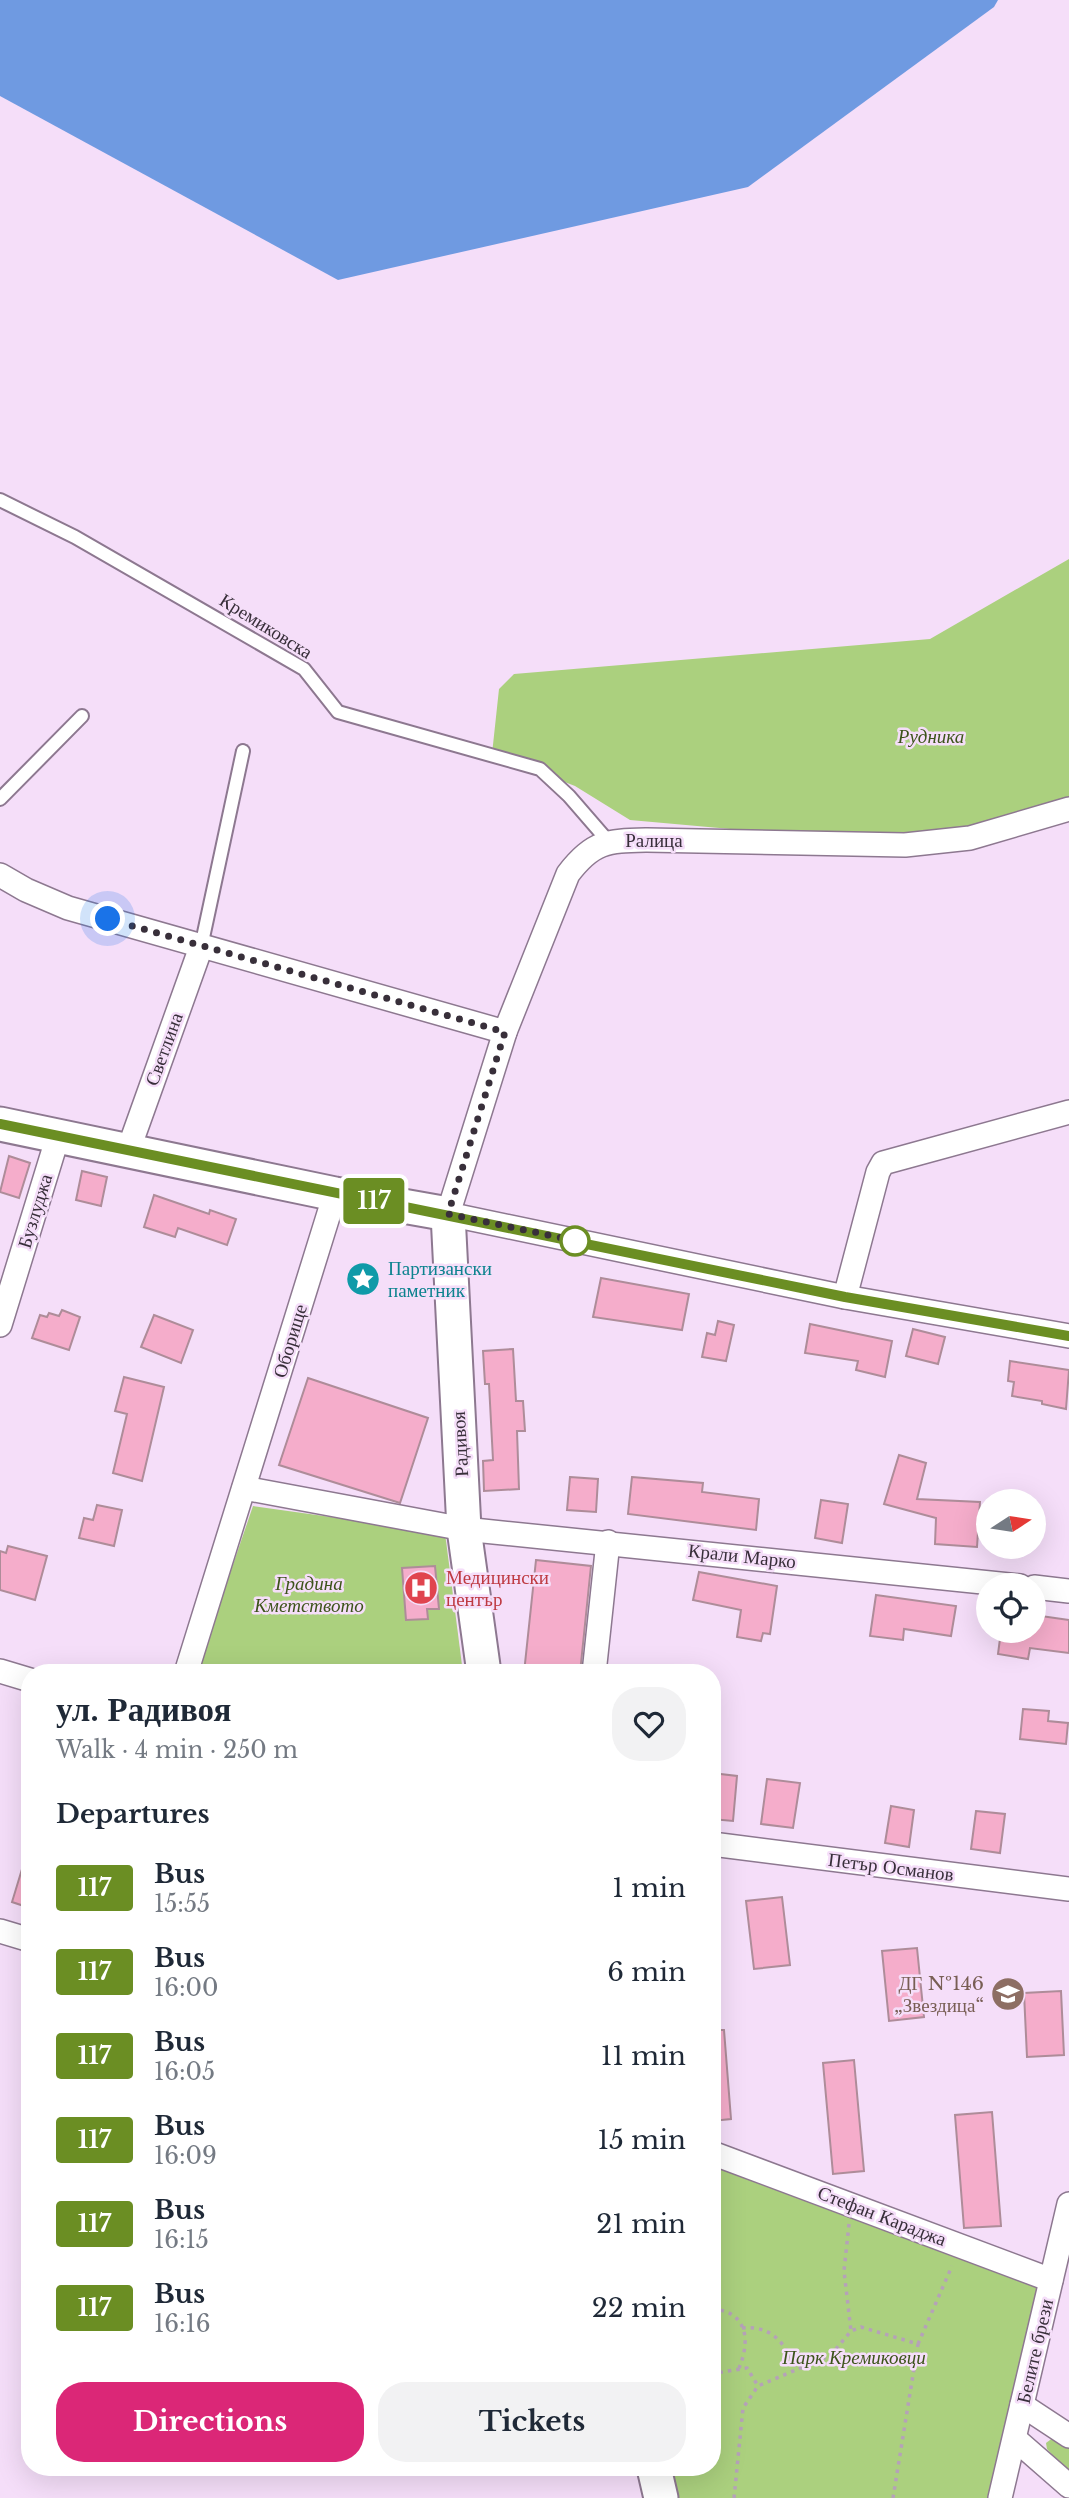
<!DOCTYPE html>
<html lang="en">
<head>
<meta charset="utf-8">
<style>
  body { margin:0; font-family:"Libre Baskerville",serif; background:#f2f2f3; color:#1f2937; height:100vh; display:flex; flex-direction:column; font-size:26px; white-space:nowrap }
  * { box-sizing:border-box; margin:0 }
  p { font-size:23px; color:#747a83 }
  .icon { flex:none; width:38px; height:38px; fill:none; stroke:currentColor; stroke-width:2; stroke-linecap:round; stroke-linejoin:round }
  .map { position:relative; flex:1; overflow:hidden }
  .sheet { position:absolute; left:21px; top:1664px; width:700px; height:812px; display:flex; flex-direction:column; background:#fff; border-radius:28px; box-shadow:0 7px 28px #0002 }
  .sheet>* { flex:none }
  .badge { padding:0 14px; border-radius:5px; font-size:24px; line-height:46px }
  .needle { width:46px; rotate:78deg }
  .buttons { position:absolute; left:976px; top:1489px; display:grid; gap:14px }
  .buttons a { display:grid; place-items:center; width:70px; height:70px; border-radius:50%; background:#fff; box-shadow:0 7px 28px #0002; font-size:35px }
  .you { position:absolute; width:35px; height:35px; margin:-18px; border:5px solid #fff; border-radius:50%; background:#1a73e8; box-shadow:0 0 0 10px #1a73e833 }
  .map>.badge { position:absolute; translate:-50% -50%; box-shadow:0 0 0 4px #fff }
  h2 { padding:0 35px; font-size:26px; line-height:63px }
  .round { display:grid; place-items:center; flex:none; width:74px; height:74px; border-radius:28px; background:#f2f2f3 }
  .overview { display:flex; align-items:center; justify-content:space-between; height:119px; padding:0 35px }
  h1 { font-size:33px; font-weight:800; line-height:52px }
  .cta { display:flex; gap:14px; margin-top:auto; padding:14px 35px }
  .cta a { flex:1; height:80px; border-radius:28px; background:#db2777; color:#fff; font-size:28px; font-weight:800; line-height:80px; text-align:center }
  .cta a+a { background:#f2f2f3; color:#1f2937 }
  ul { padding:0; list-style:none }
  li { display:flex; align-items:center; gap:21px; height:84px; padding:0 35px }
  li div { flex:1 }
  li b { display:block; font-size:26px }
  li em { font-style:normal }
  li .badge { min-width:77px; font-weight:700; text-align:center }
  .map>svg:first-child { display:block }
</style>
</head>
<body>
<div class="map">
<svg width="1069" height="2498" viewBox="0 0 1069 2498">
  <rect width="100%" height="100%" fill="#f5def9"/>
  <g fill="#abd07e">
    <path d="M1069,559v242l-124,32 -138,3 -177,-16 -55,-34 -83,-32 7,-65 15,-15 416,-35z"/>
    <path d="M253,1506l192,27 18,140h-267z"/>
    <path d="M712,2153l339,127 -51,218h-339l-7,-30h58z"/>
    <path d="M1054,2437l15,6v31l-22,-25 -1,-6z"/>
  </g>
  <path fill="#6f9ae1" d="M0,0h998l-4,7 -246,180 -410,93 -338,-184z"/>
  <g fill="#f5adcb" stroke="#ae8c99" stroke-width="2">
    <path d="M9,1156l21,7 -11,35 -19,-6z"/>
    <path d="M82,1171l25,6 -6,29 -25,-6z"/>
    <path d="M154,1195l55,19 1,-4 26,9 -9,26 -49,-17 -3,9 -31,-10z"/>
    <path d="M601,1278l88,16 -7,36 -89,-13z"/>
    <path d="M62,1310l18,7 -11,33 -37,-12 8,-23 7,2 2,-4 10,3z"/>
    <path d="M154,1315l39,15 -12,33 -40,-16z"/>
    <path d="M718,1321l16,4 -8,36 -24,-4 5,-24 8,2z"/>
    <path d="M810,1324l82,17 -7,36 -29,-7 2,-9 -53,-8z"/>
    <path d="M913,1329l32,8 -7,27 -32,-8z"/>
    <path d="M513,1349l3,52h7l2,30h-8l2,58 -35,2 -1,-30 10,-1 -4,-76h-4l-2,-33z"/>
    <path d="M1010,1361l59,9 -3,39 -24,-5v-3l-30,-5 2,-14 -6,-1z"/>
    <path d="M124,1377l40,10 -22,94 -29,-8 14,-59 -12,-3z"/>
    <path d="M308,1378l120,40 -28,85 -121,-38z"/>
    <path d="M899,1455l27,8 -9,36 63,3 -3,45 -42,-3 1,-26 -52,-14z"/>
    <path d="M570,1477l28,2 -2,33 -29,-2z"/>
    <path d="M632,1477l71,6 -1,9 57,7 -3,31 -128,-16z"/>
    <path d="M821,1500l27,4 -6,39 -27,-5z"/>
    <path d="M97,1505l25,5 -8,36 -35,-8 5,-20 9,2z"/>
    <path d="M8,1546l39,10 -12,44 -35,-10v-39l6,2z"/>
    <path d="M536,1560l55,6 -11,107h-56z"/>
    <path d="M435,1566l4,43h-12l1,10 -22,1 -4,-52z"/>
    <path d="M699,1572l78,14 -7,48 -7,-1 -2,8 -24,-4 4,-27 -48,-10z"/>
    <path d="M876,1595l80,11 -5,30 -47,-7 -1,11 -33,-4z"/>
    <path d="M1034,1615l35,5v33l-39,-5 -2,11 -30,-5 3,-23h33z"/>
    <path d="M1023,1709l26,2 -1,10 20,2 -2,21 -46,-5z"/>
    <path d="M712,1773l25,3 -4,45 -21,-2z"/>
    <path d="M767,1779l33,4 -7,45 -32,-4z"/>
    <path d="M891,1806l23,4 -5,37 -24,-4z"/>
    <path d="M976,1811l29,3 -5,39 -29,-4z"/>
    <path d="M26,1856h4v52l-18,-6z"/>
    <path d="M782,1897l8,68 -36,4 -8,-68z"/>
    <path d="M917,1948l7,69 -35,4 -7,-70z"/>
    <path d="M1061,1991l3,64 -37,2 -3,-64z"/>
    <path d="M712,2030h12l7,89 -19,2z"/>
    <path d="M854,2060l10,111 -31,3 -10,-111z"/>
    <path d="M992,2112l9,114 -37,2 -9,-113z"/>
  </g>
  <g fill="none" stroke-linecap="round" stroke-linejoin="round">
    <g stroke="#8d7890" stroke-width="16">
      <g id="lane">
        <path d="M0,500l75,37 229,132 34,43 202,57 29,27 39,45"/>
        <path d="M0,799l82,-83"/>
        <path d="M201,947l42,-196"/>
      </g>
    </g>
    <g stroke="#8d7890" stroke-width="26">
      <g id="street">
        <path d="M1069,809l-99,29 -65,7 -258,-5c-40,1 -54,1 -79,34l-63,158 -57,182 397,83 224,39"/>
        <path d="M0,875l26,15 42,18 437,124"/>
        <path d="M128,1151l73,-204"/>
        <path d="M845,1297l33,-125 5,-9 186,-51"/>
        <path d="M0,1325l58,-189"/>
        <path d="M244,1488l220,41 556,57"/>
        <path d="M1034,1587l35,4"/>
        <path d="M0,1671l30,9"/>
        <path d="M186,1673l149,-479"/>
        <path d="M594,1673l14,-131"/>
        <path d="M712,1844l357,45"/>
        <path d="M0,1931l30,9"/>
        <path d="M712,2153l339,127"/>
        <path d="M1022,2405l47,31"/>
        <path d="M1015,2439l54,47"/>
        <path d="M1000,2498l69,-294"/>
      </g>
    </g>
    <g stroke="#8d7890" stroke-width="37">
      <g id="secondary">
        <path d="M0,1124l335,70 113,20 16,315 20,144"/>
        <path d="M654,2468l7,30"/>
      </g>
    </g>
    <g stroke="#b5a2b8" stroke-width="3.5" stroke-dasharray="3.5 5" stroke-linecap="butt">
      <path d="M849,2224l-5,47 7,60"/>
      <path d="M712,2309c35,2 39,31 27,59"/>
      <path d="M742,2328c31,-3 43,16 55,42"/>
      <path d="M918,2344l34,-78"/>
      <path d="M712,2370l4,3 31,-5 11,18"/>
      <path d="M734,2498l9,-90 15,-22 73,-31 20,-24 10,-4 57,17 -25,154"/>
    </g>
    <use href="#lane" stroke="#fff" stroke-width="12"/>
    <use href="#street" stroke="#fff" stroke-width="23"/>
    <use href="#secondary" stroke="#fff" stroke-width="33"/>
  </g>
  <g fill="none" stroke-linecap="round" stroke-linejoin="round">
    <g stroke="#fff" stroke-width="16">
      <path id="line" d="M0,1124l845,173 224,39"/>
    </g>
    <use href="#line" stroke="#6b8e23" stroke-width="10"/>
    <path stroke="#382f3a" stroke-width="7" stroke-dasharray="0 12.6" d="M108,919l397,113 -57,182 134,28 -7,-1"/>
  </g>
  <defs>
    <g id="sight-disc" transform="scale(1.75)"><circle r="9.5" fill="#0f9aa8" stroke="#f5def9"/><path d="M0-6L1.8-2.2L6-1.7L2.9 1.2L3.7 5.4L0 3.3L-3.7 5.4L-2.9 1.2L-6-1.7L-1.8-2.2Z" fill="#fff"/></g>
    <g id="hospital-disc" transform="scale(1.75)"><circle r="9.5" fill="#e0444e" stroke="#f5def9"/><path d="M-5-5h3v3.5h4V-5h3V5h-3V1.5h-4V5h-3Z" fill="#fff"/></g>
    <g id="school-disc" transform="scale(1.75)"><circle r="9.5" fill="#8d6e63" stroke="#f5def9"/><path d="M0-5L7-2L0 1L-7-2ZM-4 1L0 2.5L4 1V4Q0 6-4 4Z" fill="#fff"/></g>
  </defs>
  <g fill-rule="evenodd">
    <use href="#sight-disc" x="363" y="1279"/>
    <use href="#hospital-disc" x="421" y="1588"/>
    <use href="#school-disc" x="1008" y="1994"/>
  </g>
  <circle fill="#fff" stroke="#6b8e23" stroke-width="3.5" cx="575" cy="1241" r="14"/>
  <g text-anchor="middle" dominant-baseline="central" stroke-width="5" stroke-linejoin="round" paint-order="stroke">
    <g font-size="19" fill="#382f3a" stroke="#f5def9">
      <text transform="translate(266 626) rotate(32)">Кремиковска</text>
      <text x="654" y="840">Ралица</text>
      <text transform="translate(164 1049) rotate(-70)">Светлина</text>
      <text transform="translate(35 1211) rotate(-73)">Бузлуджа</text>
      <text transform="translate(290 1341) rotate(-73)">Оборище</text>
      <text transform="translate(460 1444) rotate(-93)">Радивоя</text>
      <text transform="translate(742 1556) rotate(6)">Крали Марко</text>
      <text transform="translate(891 1867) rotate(7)">Петър Османов</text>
      <text transform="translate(882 2216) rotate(21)">Стефан Караджа</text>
      <text transform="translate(1035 2351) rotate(-77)">Белите брези</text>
    </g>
    <g font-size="19" font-style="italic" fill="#3c531a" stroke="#f5def9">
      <text x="931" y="736">Рудника</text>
      <text x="309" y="1583">Градина<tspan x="309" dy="22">Кметството</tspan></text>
      <text x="854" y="2357">Парк Кремиковци</text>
    </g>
    <g font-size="19" fill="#0d838f" stroke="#f5def9" text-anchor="start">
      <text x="388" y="1268">Партизански<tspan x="388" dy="22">паметник</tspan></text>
    </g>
    <g font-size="19" fill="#be3a42" stroke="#f5def9" text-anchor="start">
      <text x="446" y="1577">Медицински<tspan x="446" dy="22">център</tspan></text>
    </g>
    <g font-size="19" fill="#785e54" stroke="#f5def9" text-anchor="end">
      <text x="984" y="1983">ДГ №146<tspan x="984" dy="22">„Звездица“</tspan></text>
    </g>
  </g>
</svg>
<div class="buttons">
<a><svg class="needle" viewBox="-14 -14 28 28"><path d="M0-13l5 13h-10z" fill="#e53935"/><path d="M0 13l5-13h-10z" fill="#747a83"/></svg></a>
<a><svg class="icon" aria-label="locate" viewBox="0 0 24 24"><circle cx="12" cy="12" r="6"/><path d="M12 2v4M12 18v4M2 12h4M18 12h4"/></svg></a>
</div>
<div class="you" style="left:108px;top:919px"></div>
<b class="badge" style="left:374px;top:1201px;background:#6b8e23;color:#fff">117</b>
<section class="sheet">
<div class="overview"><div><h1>ул. Радивоя</h1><p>Walk · 4 min · 250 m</p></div><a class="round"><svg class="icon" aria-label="heart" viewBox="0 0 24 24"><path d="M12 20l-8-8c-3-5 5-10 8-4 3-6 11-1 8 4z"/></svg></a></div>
<h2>Departures</h2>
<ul>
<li><span class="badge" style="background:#6b8e23;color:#fff">117</span><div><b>Bus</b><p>15:55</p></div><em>1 min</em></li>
<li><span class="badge" style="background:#6b8e23;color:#fff">117</span><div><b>Bus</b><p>16:00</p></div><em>6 min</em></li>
<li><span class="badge" style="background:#6b8e23;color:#fff">117</span><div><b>Bus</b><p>16:05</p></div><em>11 min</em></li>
<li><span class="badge" style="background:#6b8e23;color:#fff">117</span><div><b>Bus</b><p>16:09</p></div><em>15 min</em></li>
<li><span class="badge" style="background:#6b8e23;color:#fff">117</span><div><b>Bus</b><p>16:15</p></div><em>21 min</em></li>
<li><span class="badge" style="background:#6b8e23;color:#fff">117</span><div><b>Bus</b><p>16:16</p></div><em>22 min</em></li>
</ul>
<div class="cta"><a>Directions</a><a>Tickets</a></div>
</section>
</div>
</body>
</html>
